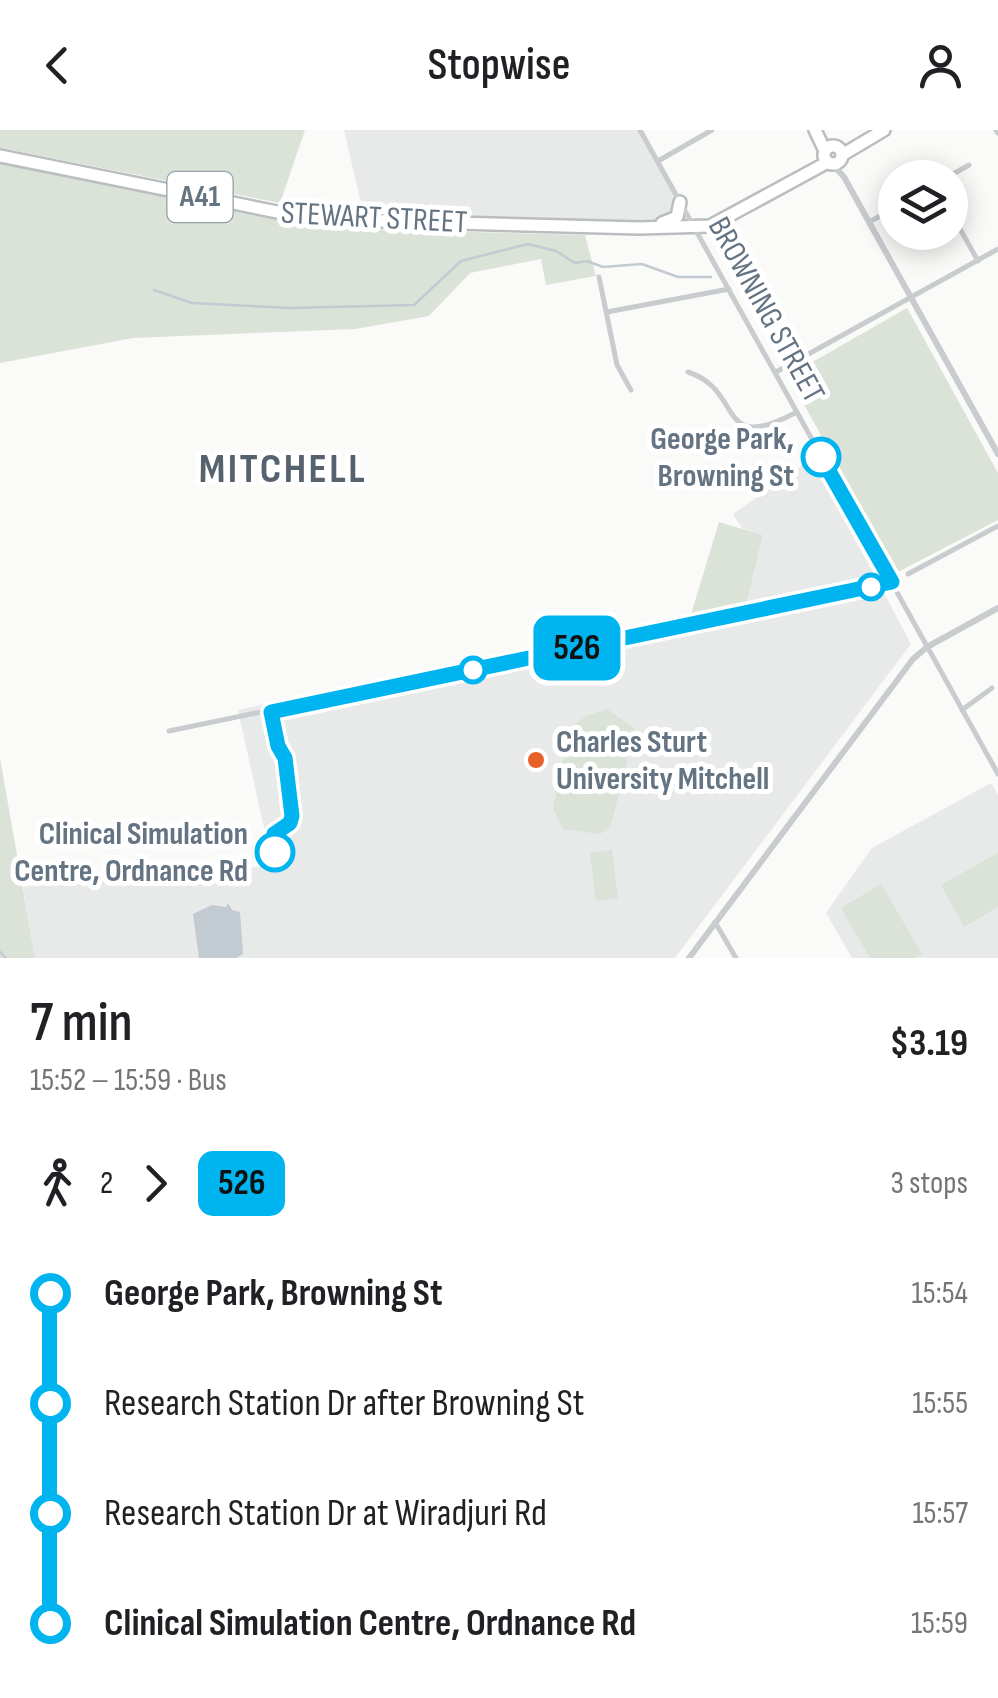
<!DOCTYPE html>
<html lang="en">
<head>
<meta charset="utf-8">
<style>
  body { margin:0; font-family:"Sofia Sans Condensed",sans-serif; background:#f6f6f6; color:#202124; height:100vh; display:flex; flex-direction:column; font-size:38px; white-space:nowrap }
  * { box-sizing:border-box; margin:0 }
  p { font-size:32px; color:#757577 }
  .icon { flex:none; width:55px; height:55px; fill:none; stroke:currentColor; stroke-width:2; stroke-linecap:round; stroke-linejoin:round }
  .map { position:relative; height:828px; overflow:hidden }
  .details { display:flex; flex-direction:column; background:#fff; flex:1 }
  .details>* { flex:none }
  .badge { padding:0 20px; border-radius:15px; font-size:35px; line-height:65px }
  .fabs { position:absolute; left:878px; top:30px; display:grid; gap:20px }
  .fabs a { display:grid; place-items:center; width:90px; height:90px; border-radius:50%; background:#fff; box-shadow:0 5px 25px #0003; font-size:50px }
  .map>.badge { position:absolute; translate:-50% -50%; box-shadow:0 0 0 5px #fff }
  .legs { display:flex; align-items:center; gap:15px; height:110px; padding:0 30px; font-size:32px }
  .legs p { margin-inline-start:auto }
  .headline { display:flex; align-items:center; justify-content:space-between; height:170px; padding:0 30px }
  h1 { font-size:55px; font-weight:600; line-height:75px }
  ul { padding:0 30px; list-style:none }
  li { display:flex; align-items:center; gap:35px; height:110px; font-size:38px }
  li i { display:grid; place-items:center; width:15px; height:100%; margin:0 12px; background:currentColor }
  li i::after { content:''; width:25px; height:25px; margin:-12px; border:8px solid; border-radius:50%; background:#fff }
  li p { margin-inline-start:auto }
  li:first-child i { background:linear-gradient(#0000 50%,currentColor 0) }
  li:last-child i { background:linear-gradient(currentColor 50%,#0000 0) }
  header { display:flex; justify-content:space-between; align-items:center; height:130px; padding:0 30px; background:#fff; font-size:45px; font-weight:600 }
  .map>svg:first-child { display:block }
</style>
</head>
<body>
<header><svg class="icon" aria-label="back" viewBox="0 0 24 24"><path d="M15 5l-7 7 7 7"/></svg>Stopwise<svg class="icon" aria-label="person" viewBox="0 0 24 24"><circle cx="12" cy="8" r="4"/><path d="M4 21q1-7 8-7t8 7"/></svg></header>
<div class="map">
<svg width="998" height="828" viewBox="0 0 998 828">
  <rect width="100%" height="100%" fill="#fafaf8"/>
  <g fill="#e8e9e9">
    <path d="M344,0h296l40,72 1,8 -19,13h-260l-39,-11z"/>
    <path d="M811,329l65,119 -108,23 -20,9 26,4 109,-23 28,53 -236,314h-640l-12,-71 141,-25 4,22 104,-20 -34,-154 225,-48 282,-52 18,-75 -21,-7 -9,-14z"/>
    <path d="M991,653l7,12v163h-146l-26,-45 46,-65z"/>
  </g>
  <g fill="#dbe2d8">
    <path d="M0,0h305l-25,73 -280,-55z"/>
    <path d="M0,33l318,65 267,7 11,41 -50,9 -5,-26 -71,14 -41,43 -74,13 -222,9 -133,25z"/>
    <path d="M907,178l91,165v47l-104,54 -70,-123 -2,-14 -34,-61z"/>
    <path d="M719,392l44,13 -18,75 -56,11z"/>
    <path d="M607,579l28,20 -24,96 -11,9 -37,-5 -10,-21 18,-81 17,-12z"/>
    <path d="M0,628l35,200h-35z"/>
    <path d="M612,720l6,48 -22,3 -6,-48z"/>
    <path d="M998,723v54l-34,20 -23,-42z"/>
    <path d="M881,754l41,70 -7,4h-45l-29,-50z"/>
  </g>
  <path fill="#c2cbd1" d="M228,773l4,7 8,2 3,42 -7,4h-37l-6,-44 19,-9 14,2z"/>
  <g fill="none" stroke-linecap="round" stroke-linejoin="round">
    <g stroke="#c2cbd1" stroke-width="2.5">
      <path d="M154,160l38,13 98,5 124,-3 47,-44 67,-17 28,7 19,12 12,-2 16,6 39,-3 36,13h33"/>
      <path d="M0,822l6,6"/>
    </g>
    <g stroke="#babec1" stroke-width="16">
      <g id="trunk">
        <path d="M815,0l10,21"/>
        <circle cx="833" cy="25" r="9"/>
        <path d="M842,25l42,-25"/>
        <path d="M0,26l312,63 327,9 71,-2 118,-64"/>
        <path d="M662,93l15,-6 3,-15"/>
      </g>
    </g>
    <g stroke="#c8cccf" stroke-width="5">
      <path d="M640,0l358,644"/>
      <path d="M996,0l2,3"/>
      <path d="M658,31l54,-31"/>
      <path d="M946,48l23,-13"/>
      <path d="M950,81l28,50"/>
      <path d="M869,92l26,-14"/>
      <path d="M599,147l18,88 14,25"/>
      <path d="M607,182l122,-23"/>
      <path d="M688,242c58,19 26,84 109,40"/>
      <path d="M776,242l222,-123"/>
      <path d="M908,444l90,-48"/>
      <path d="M962,580l30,-22"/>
      <path d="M169,601l723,-149"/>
      <path d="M715,792l21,36"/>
    </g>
    <g stroke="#c8cccf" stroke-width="6">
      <path d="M832,34l12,13 154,277"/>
      <path d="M689,828l224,-299 14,-12 71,-39"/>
    </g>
    <use href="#trunk" stroke="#fff" stroke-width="11"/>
  </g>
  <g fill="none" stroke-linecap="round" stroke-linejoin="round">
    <g stroke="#fff" stroke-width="22">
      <path id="line-1" d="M275,722l-1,-18 16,-11 2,-7 -7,-58 -7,-12 -7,-34 621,-130 -71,-125"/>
    </g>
    <use href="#line-1" stroke="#00b5ef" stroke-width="15"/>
  </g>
  <g fill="#fff" stroke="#00b5ef" stroke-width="5">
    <circle cx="821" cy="327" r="18"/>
    <circle cx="871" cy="457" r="12"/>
    <circle cx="473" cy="540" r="12"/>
    <circle cx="275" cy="722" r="18"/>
  </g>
  <circle fill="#e86029" stroke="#fff" stroke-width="4" cx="536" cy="630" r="10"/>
  <g text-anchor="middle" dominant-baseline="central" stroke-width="10" stroke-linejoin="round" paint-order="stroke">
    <rect fill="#fff" stroke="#929ea8" stroke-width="2.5" x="167.5" y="42" width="65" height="50" rx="8"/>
    <g font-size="30" font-weight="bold" fill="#647483">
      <text x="200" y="67">A41</text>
    </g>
    <g font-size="32" fill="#647483" stroke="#fff">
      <text transform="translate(374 88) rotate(3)">STEWART STREET</text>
      <text transform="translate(766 180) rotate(61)">BROWNING STREET</text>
    </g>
    <g font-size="32" font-weight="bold" fill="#647483" stroke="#fff" text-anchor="end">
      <text x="794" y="309">George Park,<tspan x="794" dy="37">Browning St</tspan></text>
      <text x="248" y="704">Clinical Simulation<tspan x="248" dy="37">Centre, Ordnance Rd</tspan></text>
    </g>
    <g font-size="32" font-weight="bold" fill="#647483" stroke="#fff" text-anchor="start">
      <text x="556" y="612">Charles Sturt<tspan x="556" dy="37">University Mitchell</tspan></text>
    </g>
    <g font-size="42" font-weight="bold" letter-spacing="2.5" fill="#56626e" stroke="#fff">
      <text x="283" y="339">MITCHELL</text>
    </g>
  </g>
</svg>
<div class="fabs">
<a><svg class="icon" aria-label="layers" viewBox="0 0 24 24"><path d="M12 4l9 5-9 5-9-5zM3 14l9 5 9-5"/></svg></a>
</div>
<b class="badge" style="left:577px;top:518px;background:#00b5ef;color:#111">526</b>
</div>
<section class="details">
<div class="headline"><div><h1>7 min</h1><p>15:52 – 15:59 · Bus</p></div><b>$3.19</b></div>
<div class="legs"><svg class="icon" aria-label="walk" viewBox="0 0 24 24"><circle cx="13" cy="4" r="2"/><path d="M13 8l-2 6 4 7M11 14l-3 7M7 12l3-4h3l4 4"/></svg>2<svg class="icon" aria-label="forward" viewBox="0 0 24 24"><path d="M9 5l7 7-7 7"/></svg><b class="badge" style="background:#00b5ef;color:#111">526</b><p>3 stops</p></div>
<ul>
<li><i style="color:#00b5ef"></i><b>George Park, Browning St</b><p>15:54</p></li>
<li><i style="color:#00b5ef"></i><span>Research Station Dr after Browning St</span><p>15:55</p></li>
<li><i style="color:#00b5ef"></i><span>Research Station Dr at Wiradjuri Rd</span><p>15:57</p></li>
<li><i style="color:#00b5ef"></i><b>Clinical Simulation Centre, Ordnance Rd</b><p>15:59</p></li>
</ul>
</section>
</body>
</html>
